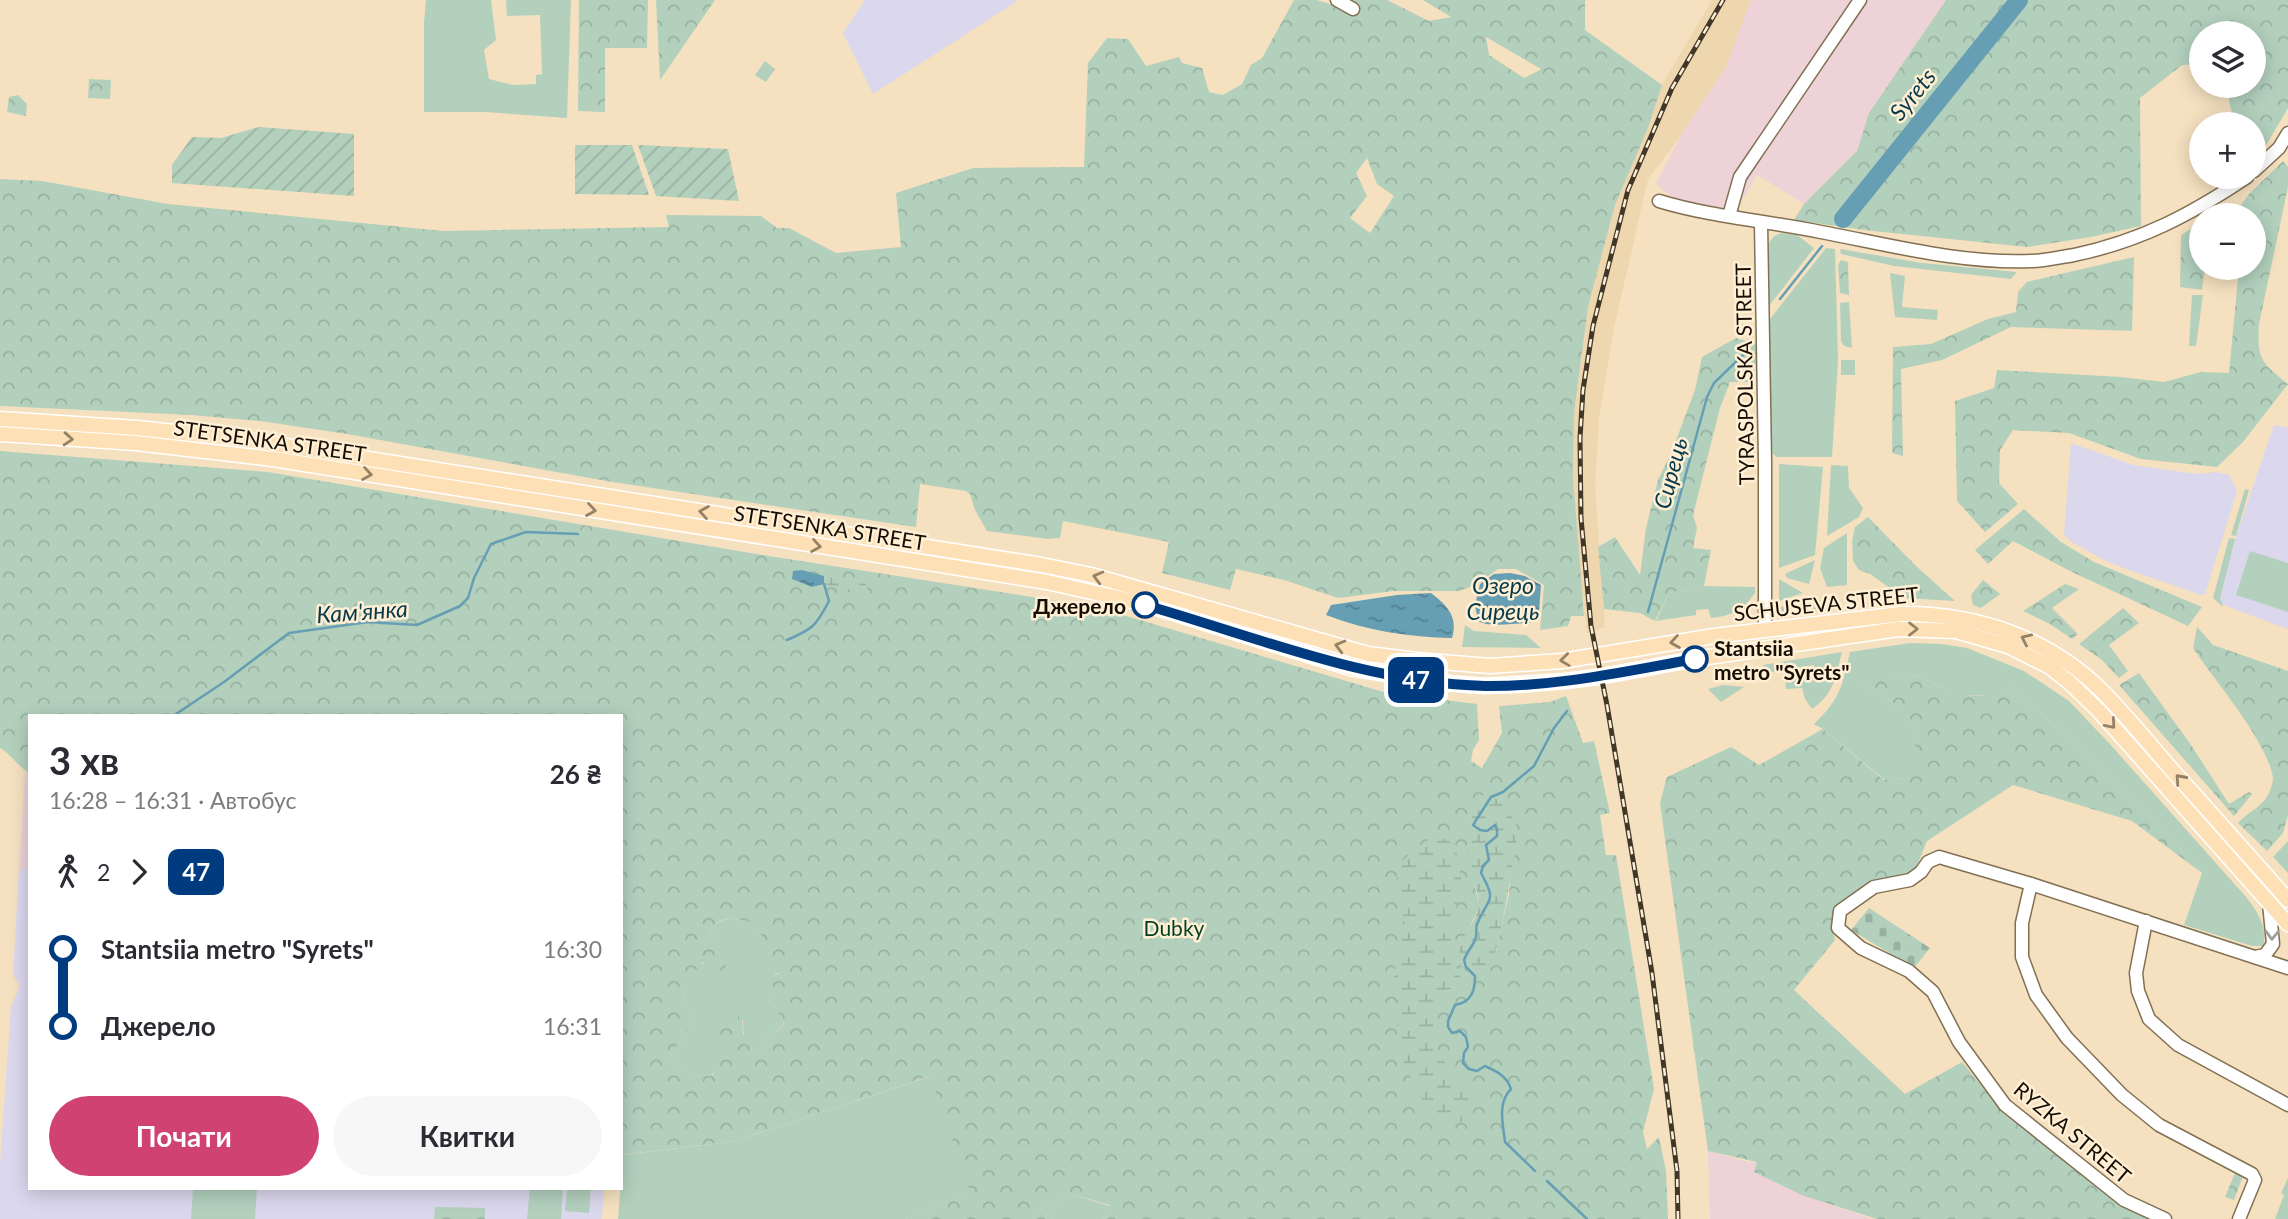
<!DOCTYPE html>
<html lang="uk">
<head>
<meta charset="utf-8">
<style>
  body { margin:0; font-family:Lato,sans-serif; background:#f7f7f7; color:#2b2b33; height:100vh; display:flex; flex-direction:column; font-size:26px; white-space:nowrap }
  * { box-sizing:border-box; margin:0 }
  p { font-size:23px; color:#7c7c81 }
  .icon { flex:none; width:38px; height:38px; fill:none; stroke:currentColor; stroke-width:2; stroke-linecap:round; stroke-linejoin:round }
  .map { position:relative; flex:1; overflow:hidden }
  .panel { position:absolute; left:28px; top:714px; width:595px; height:476px; display:flex; flex-direction:column; background:#fff; border-radius:0px; box-shadow:0 4px 18px #0003 }
  .panel>* { flex:none }
  .badge { padding:0 14px; border-radius:10px; font-size:24px; line-height:46px }
  .fabs { position:absolute; left:2189px; top:21px; display:grid; gap:14px }
  .fabs a { display:grid; place-items:center; width:77px; height:77px; border-radius:50%; background:#fff; box-shadow:0 4px 18px #0003; font-size:35px }
  .map>.badge { position:absolute; translate:-50% -50%; box-shadow:0 0 0 4px #fff }
  .legs { display:flex; align-items:center; gap:10px; height:77px; padding:0 21px; font-size:23px }
  .legs p { margin-inline-start:auto }
  .headline { display:flex; align-items:center; justify-content:space-between; height:119px; padding:0 21px }
  h1 { font-size:38px; font-weight:700; line-height:52px }
  .button { display:flex; gap:14px; margin-top:auto; padding:14px 21px }
  .button a { flex:1; height:80px; border-radius:42px; background:#cf4271; color:#fff; font-size:28px; font-weight:700; line-height:80px; text-align:center }
  .button a+a { background:#f7f7f7; color:#2b2b33 }
  ul { padding:0 21px; list-style:none }
  li { display:flex; align-items:center; gap:24px; height:77px; font-size:26px }
  li i { display:grid; place-items:center; width:10px; height:100%; margin:0 9px; background:currentColor }
  li i::after { content:''; width:18px; height:18px; margin:-9px; border:5px solid; border-radius:50%; background:#fff }
  li p { margin-inline-start:auto }
  li:first-child i { background:linear-gradient(#0000 50%,currentColor 0) }
  li:last-child i { background:linear-gradient(currentColor 50%,#0000 0) }
  .map>svg:first-child { display:block }
</style>
</head>
<body>
<div class="map">
<svg width="2288" height="1219" viewBox="0 0 2288 1219">
  <defs>
    <pattern id="forest-crowns" width="20" height="18" patternUnits="userSpaceOnUse" patternTransform="scale(1.75)"><rect width="20" height="18" fill="#b3d0bd"/><path d="M2 6a3 3 0 1 1 6 0M12 15a3 3 0 1 1 6 0" fill="none" stroke="#99b1a1"/></pattern>
    <pattern id="wetland-marsh" width="20" height="14" patternUnits="userSpaceOnUse" patternTransform="scale(1.75)"><rect width="20" height="14" fill="#b3d0bd"/><path d="M1 5h8M5 5V1M11 12h8M15 12V8" fill="none" stroke="#99b1a1"/></pattern>
    <pattern id="cemetery-stones" width="16" height="16" patternUnits="userSpaceOnUse" patternTransform="scale(1.75)"><rect width="16" height="16" fill="#b3d0bd"/><path d="M2 7V4a2 2 0 0 1 4 0v3zM10 15v-3a2 2 0 0 1 4 0v3z" fill="#99b1a1"/></pattern>
    <pattern id="garden-furrows" width="10" height="10" patternUnits="userSpaceOnUse" patternTransform="scale(1.75)"><rect width="10" height="10" fill="#b3d0bd"/><path d="M-1 1l2-2M0 10L10 0M9 11l2-2" fill="none" stroke="#99b1a1"/></pattern>
    <pattern id="water-ripples" width="26" height="14" patternUnits="userSpaceOnUse" patternTransform="scale(1.75)"><rect width="26" height="14" fill="#669eb4"/><path d="M2 4q2-2 4 0t4 0M15 11q2-2 4 0t4 0" fill="none" stroke="#537f90"/></pattern>
  </defs>
  <rect width="100%" height="100%" fill="#f5e1c0"/>
  <path fill="#eed6af" d="M1712,0h39l-24,67 -47,70 -32,42 -34,149 -15,91 -4,67 10,141 -18,6 -7,-55 -7,-101 1,-64 14,-106 27,-102 33,-77 14,-43z"/>
  <g fill="#edd2d8">
    <path d="M1751,0h195l-77,113 -12,38 -53,53 -47,-29 -19,32 6,10 -65,-14 -23,-19 24,-47 46,-70z"/>
    <path d="M25,772l5,1v96h-11z"/>
    <path d="M1708,1151l41,11h9l46,34 69,23h-163z"/>
  </g>
  <g fill="#dbd7ed">
    <path d="M865,0h151v2l-143,92 -30,-61z"/>
    <path d="M2274,425l14,3v201l-65,-24 -3,-5 14,-58z"/>
    <path d="M2071,443l62,22 64,9 19,-2 13,3 8,16 -32,103 -4,1 -72,-25 -23,-9 -36,-20 -6,-7z"/>
    <path d="M19,869h11v319h574l-2,31h-602v-55l11,-157 8,-19v-4l-6,-9z"/>
  </g>
  <g fill="#b3d0bd">
    <path d="M426,0h65l5,40 -12,10 5,29 24,6 23,-1v-9l6,-1 -2,-59 -33,1 -1,-16h65l-4,118 -82,-6h-61v-89z"/>
    <path d="M1782,233l15,2 17,13 -45,58v-63l5,-7z"/>
    <path d="M1826,248l9,1 3,112 -6,96h-55l-9,-7 2,-131z"/>
    <path d="M1840,249l82,14 95,9 -6,7 -117,-13 -53,-12z"/>
    <path d="M1890,273l15,3 -3,31 36,3 -1,10 -42,-3z"/>
    <path d="M2192,295h11l-7,51h-7z"/>
    <path d="M1849,302l3,46 -8,-2 -3,-5 -1,-38z"/>
    <rect x="1841" y="360" width="14" height="15"/>
    <path d="M1779,464l44,3 -8,88 -36,13z"/>
    <path d="M1831,465l17,1 1,22 14,20 -4,9 -32,19z"/>
    <path d="M2245,489l4,1 -13,46 -5,-1z"/>
    <path d="M1847,533v52l-20,2 -7,-19 4,-20z"/>
    <path d="M2229,538l6,1 -15,60 3,6 -1,1 -9,-8z"/>
    <path d="M2250,551l38,12v49l-52,-17z"/>
    <path d="M1815,560l-6,24 -22,-6 -2,-4z"/>
    <path d="M1779,579l24,14 -24,8z"/>
    <path d="M1704,586l51,1v6c-12,17 -24,23 -44,25l-3,-9 -12,1v5l-40,6 13,-28z"/>
    <path d="M1465,625l9,6 52,4 15,13 -79,-1z"/>
    <path d="M1910,643l31,1 26,4 57,23 45,30 40,42 138,155c11,15 21,29 16,48h-11l-68,-21 18,-52 -68,-74 -123,-113 -17,9 -33,1 -44,-20 -55,6c43,28 69,40 45,96l-22,2 -62,-51 -9,-5c26,-25 28,-37 36,-72z"/>
    <path d="M1842,652c-7,26 -7,41 -30,57l-7,-10 -3,-11 -16,1 -1,-10 30,-6 -1,-8 -48,8 -3,-8z"/>
    <path d="M1723,685l21,2 -23,15 -13,-13z"/>
    <path d="M2288,841v32l-15,-16z"/>
    <path d="M732,918l12,3h9l28,46v5l-18,7 6,21 4,3 11,19c-6,12 -15,9 -19,24l-9,6c-12,-6 -13,-19 -13,-32l-31,55c-19,4 -29,-4 -41,-19l24,-38c-3,-4 -9,-10 -11,-15 -3,-5 5,-27 8,-34l30,-15 -12,-17c4,-14 8,-16 22,-19z"/>
    <path d="M931,1076l40,116 -66,27h-287l5,-64 112,-14z"/>
    <path d="M2288,1178v41h-13l9,-24 -3,-2z"/>
    <path d="M193,1188h64l-2,31h-64z"/>
    <path d="M530,1188h33l-2,31h-34z"/>
    <path d="M567,1188h24l-2,25 -24,-2z"/>
    <path d="M1071,1194l38,12 -6,13h-50l-14,-10z"/>
  </g>
  <g fill="url(#forest-crowns)" fill-rule="evenodd">
    <path d="M579,0h69l-1,48h-42v64l-27,-1z"/>
    <path d="M656,0h59l-55,80z"/>
    <path d="M1294,0h23l38,12 5,-6 -10,-6h37l42,21 22,-4 -28,-17h162v30l77,55 -14,43 -33,77 -27,102 -14,106 -1,64 11,139h-13l-3,10 -28,4 4,-45 -28,-16h-18l-22,16 -17,6h-66l-55,7 -54,-18 -48,-11 -6,21 -68,-17 7,-31 -106,-21 -3,17 -12,1 -61,-8 -12,-21 -5,-16 -4,-3 -46,-7 -4,43 -304,-45 -265,-48 -87,-13 -69,-6 -191,-9v-227l42,2 126,23 276,27 225,-4 -3,-12 95,1 16,12h12l47,25 65,-6 -5,-54 77,-25 111,-1 4,-104 19,-25 21,1 18,27 33,-9 3,6 20,5 7,24 14,3 19,-11 9,-19 11,-7zM1486,37l55,32 -1,1 -16,8 -35,-23zM1367,158l10,26 17,12 -24,37 -20,-15 17,-22 -11,-23z"/>
    <path d="M1946,0h342v108l-23,39 -11,10v-33h-18l-6,-18 -3,-20h27v-53h-52l-1,31 -19,1 -42,33 1,128 -50,11 -64,10 -163,-17 -70,-10 10,-16 53,-53 12,-38z"/>
    <path d="M765,61l10,8 -9,13 -11,-7z"/>
    <path d="M89,79l22,1 -1,19 -22,-1z"/>
    <path d="M18,95l9,9 -1,12 -19,-4 2,-15z"/>
    <path d="M2283,161l5,6v20l-29,137c-2,36 2,38 29,60l-45,58 -26,25 -76,-8 -72,-26 -56,-3 -13,20 -1,33 19,21 -33,28 -28,-31 -2,-100 39,-13 3,-18 124,7 43,5 37,-10 28,1 10,-105h15v-53h-12l-2,-9 9,-12z"/>
    <path d="M2201,223l1,45h3l-3,22 -22,-3 1,-52z"/>
    <path d="M2134,257l-2,74 -121,-4 -69,33 -41,9 2,87 -11,-3 1,-106 38,-3 57,-25 28,-7 2,-20 9,-10z"/>
    <path d="M1841,260l7,2 1,33 -9,-2 -2,-28z"/>
    <path d="M1736,338l21,6 -1,19 -4,19h-22l-10,26 -27,107 4,13 -4,20 18,2 -7,36 -35,7 -14,28 -15,-8 -36,-4 -6,-62 17,-10 25,38 6,-47 12,-48 14,-29 23,-61 7,-33z"/>
    <path d="M0,451l268,21 501,84 327,51 291,86 90,11 2,36 -6,10 -2,11 11,7 20,-35 -3,-27 51,-4 16,-6 17,47 11,-2 16,72 -10,2 6,40h10l38,234 -11,43 4,17 12,-12 7,34 2,48h-565l6,-14 -38,-11 -32,15 14,10h-148l65,-27 -40,-116 -195,65 -114,14v-439h-591v57c-9,-3 -19,-19 -30,-25zM1471,818l40,49 -2,27 -13,57 -36,-5 20,-40 -11,-41zM732,918l12,3 9,1 10,16 -3,4 2,2 19,24v4l-5,3 -10,-3 -6,5 3,3v14l10,9 11,20c-6,11 -15,8 -19,23l-9,6 -5,-3 2,-9 -10,-6c0,-14 -1,-18 -14,-23l-12,11 -2,47 -2,6c-20,4 -30,-4 -42,-19l24,-38c-10,-14 -16,-15 -8,-32 3,-5 3,-12 5,-17l5,1 6,-8 10,7 2,5 10,-5c4,-13 -8,-21 -15,-32 4,-14 8,-17 22,-19z"/>
    <path d="M2024,509l37,33 33,20 108,45 -14,19 -116,-54 -59,-31 -25,23 -13,-14z"/>
    <path d="M1868,517l48,49 39,35 -51,-3 -34,-24 -11,-4 -6,-9 -1,-20 3,-14z"/>
    <path d="M1983,580l17,14 -19,14 -8,-3 -2,-10z"/>
    <path d="M2065,584l14,5 -27,19 26,26 -6,5 -22,-15 -27,-13z"/>
    <path d="M1812,600l26,2 2,4 -38,7 -21,-1v-5z"/>
    <path d="M2123,608l16,15 -30,22 19,26 -9,7 -17,-18 -23,-16z"/>
    <path d="M2197,627l16,18 75,26v144l-5,18 -16,18 -29,-28c9,-11 25,-16 31,-30 2,-4 4,-11 4,-15 -5,-36 -59,-98 -80,-130z"/>
    <path d="M2139,673l52,72 38,59 20,-12 3,2 -18,22 -115,-131z"/>
    <path d="M1917,676c35,16 56,30 94,10l123,113 68,74 -70,-52 -119,-36 -86,56 -13,32 -79,38 -4,14 4,15 -41,50 111,104 57,-32 42,51 114,90 36,16h-277l-73,-23 -50,-24 3,-10 -49,-11 -48,-348 7,-26 64,-30 28,18 64,-36 61,51 22,-2c25,-57 -2,-69 -46,-97z"/>
    <path d="M2235,1173l8,3 -9,24 -9,-3z"/>
    <path d="M435,1207l50,1v11h-51z"/>
  </g>
  <g fill="url(#wetland-marsh)">
    <path d="M824,576l42,8 3,12c-17,-1 -28,-8 -45,-12z"/>
    <path d="M1484,794h8c10,12 25,23 26,40 -9,45 -13,92 -28,135 -12,6 -21,3 -31,-5 0,-5 0,-11 1,-16 3,-15 19,-30 19,-45 0,-10 -5,-17 -8,-26 -7,-21 -4,-66 13,-83z"/>
    <path d="M1442,838l14,7 5,35 -9,50 3,34 5,12v12l-18,2 -11,54c9,13 33,40 37,52 4,10 1,19 -7,26l-33,-13 -23,-42 -8,-30 1,-30 -4,-27 4,-32 8,-17 -10,-54 8,-18 24,-19z"/>
  </g>
  <path fill="url(#cemetery-stones)" d="M1869,908l61,40 -16,20 -63,-38z"/>
  <g fill="url(#garden-furrows)">
    <path d="M259,127l95,7v62l-182,-13v-18l20,-28 29,1z"/>
    <path d="M575,145h57l17,50 -74,-1z"/>
    <path d="M638,145l90,4 11,52 -83,-5z"/>
  </g>
  <g fill="url(#water-ripples)">
    <path d="M802,570l22,6v8l-12,3 -20,-8 1,-8z"/>
    <path d="M1510,573l15,3 16,9 -2,28 -9,10c-16,0 -40,5 -52,-2l-3,-16 5,-21 14,-10z"/>
    <path d="M1431,593c17,13 27,24 21,45 -43,-1 -85,-7 -126,-23l5,-10 66,-10z"/>
  </g>
  <g fill="none" stroke-linecap="round" stroke-linejoin="round">
    <g stroke="#669eb4" stroke-width="2.5">
      <path d="M1780,299l42,-53"/>
      <path d="M1648,612l59,-215 7,-14 29,-28"/>
      <path d="M787,640c26,-11 29,-14 42,-39l-5,-17"/>
      <path d="M173,716l51,-34 65,-49 79,-11 49,3 43,-19 8,-8 6,-20 17,-34 35,-12 52,2"/>
      <path d="M1535,1171l-30,-29c-2,-18 -8,-39 6,-53 -4,-13 -15,-18 -26,-23l-8,5 -8,-2 -6,-6 1,-10 4,-6 -2,-10 -6,-6 -8,2 -4,-6v-6l7,-16c16,-3 20,-13 20,-29l-9,-9 -2,-7c3,-8 8,-13 11,-20 3,-6 0,-10 2,-16 11,-27 21,-21 4,-51l2,-7 6,-6 -3,-15 11,-9v-7l-2,-4 -8,6 -7,-1 -7,-5 18,-28 12,-5 31,-26 20,-38 13,-17"/>
      <path d="M1547,1181l40,38"/>
    </g>
    <path stroke="#669eb4" stroke-width="18" d="M1843,219l176,-219"/>
    <g stroke="#827052" stroke-width="15">
      <g id="minor">
        <path d="M1337,0l16,9"/>
        <path d="M2254,171l25,-23 9,-15"/>
        <path d="M1659,201c53,16 108,20 162,31 69,13 140,32 211,29 14,0 28,-4 42,-6 67,-14 116,-40 173,-78"/>
        <path d="M1729,216l11,-39 120,-177"/>
        <path d="M1761,223l4,238v168"/>
        <path d="M2031,884l-9,39v34l14,38 31,43 55,57 37,30 93,49 3,6 -16,39"/>
        <path d="M2146,921l-10,52 2,18 11,28 29,26 110,60"/>
        <path d="M2255,957l10,-2 8,-11 -4,-41"/>
        <path d="M2165,1219l-41,-19 -119,-95 -46,-63 -26,-50 -24,-21 -48,-23 -23,-20 2,-17 34,-24 36,-7 11,-8 7,-10 11,-5 92,27 257,84"/>
      </g>
    </g>
    <g stroke="#fff" stroke-width="17">
      <g id="major">
        <path d="M0,419l137,9 111,12 794,125 49,10 277,79 49,6 73,6 72,-5 152,-25 187,-22c75,-1 149,24 203,79 23,24 45,50 67,76 39,43 78,87 117,131"/>
        <path d="M0,434l136,9 137,16 774,123 98,22 205,64 86,14 49,4 81,-5 38,-5 91,-17 203,-30 58,2 52,15 42,21 19,15 31,30 188,212"/>
      </g>
    </g>
    <use href="#minor" stroke="#fff" stroke-width="12"/>
    <use href="#major" stroke="#fde0b6" stroke-width="14"/>
    <g stroke="#403728" stroke-width="5">
      <path id="rail" d="M1678,1219l-1,-48 -25,-198 -45,-268 -16,-79 -10,-108 -1,-80 3,-48 10,-64 35,-136 44,-102 51,-88"/>
    </g>
    <use href="#rail" stroke="#ffefd4" stroke-width="2.5" stroke-dasharray="8" stroke-linecap="butt"/>
  </g>
  <defs><path id="oneway-chevron" d="M-2-3.5L2.5 0L-2 3.5" fill="none" stroke-width="1.6" stroke-linecap="round" stroke-linejoin="round" transform="scale(1.75)"/></defs>
  <g stroke="#958266">
    <use href="#oneway-chevron" transform="translate(68 439) rotate(4)"/>
    <use href="#oneway-chevron" transform="translate(367 474) rotate(9)"/>
    <use href="#oneway-chevron" transform="translate(591 510) rotate(9)"/>
    <use href="#oneway-chevron" transform="translate(704 512) rotate(-171)"/>
    <use href="#oneway-chevron" transform="translate(816 546) rotate(9)"/>
    <use href="#oneway-chevron" transform="translate(1098 577) rotate(-165)"/>
    <use href="#oneway-chevron" transform="translate(1913 629)"/>
    <use href="#oneway-chevron" transform="translate(2026 639) rotate(-155)"/>
    <use href="#oneway-chevron" transform="translate(1675 642) rotate(171)"/>
    <use href="#oneway-chevron" transform="translate(1340 646) rotate(-165)"/>
    <use href="#oneway-chevron" transform="translate(1565 660) rotate(173)"/>
    <use href="#oneway-chevron" transform="translate(2111 724) rotate(49)"/>
    <use href="#oneway-chevron" transform="translate(2180 779) rotate(-132)"/>
  </g>
  <use stroke="#a19f9b" href="#oneway-chevron" transform="translate(2272 935) rotate(92)"/>
  <g fill="none" stroke-linecap="round" stroke-linejoin="round">
    <g stroke="#fff" stroke-width="16">
      <path id="line-1" d="M1145,605c112,32 222,78 340,81 71,1 141,-15 210,-27"/>
    </g>
    <use href="#line-1" stroke="#003b80" stroke-width="10"/>
  </g>
  <g fill="#fff" stroke="#003b80" stroke-width="3.5">
    <circle cx="1145" cy="605" r="12"/>
    <circle cx="1695" cy="659" r="12"/>
  </g>
  <g text-anchor="middle" dominant-baseline="central" stroke-width="5" stroke-linejoin="round" paint-order="stroke">
    <g font-size="21" fill="#150e04" stroke="#ffefd4">
      <text transform="translate(1744 374) rotate(-91)">TYRASPOLSKA STREET</text>
      <text transform="translate(270 440) rotate(8)">STETSENKA STREET</text>
      <text transform="translate(830 527) rotate(9)">STETSENKA STREET</text>
      <text transform="translate(1826 603) rotate(-6)">SCHUSEVA STREET</text>
      <text transform="translate(2073 1132) rotate(40)">RYZKA STREET</text>
    </g>
    <g font-size="21" font-weight="bold" fill="#150e04" stroke="#ffefd4" text-anchor="end">
      <text x="1126" y="605">Джерело</text>
      <text x="1714" y="647" text-anchor="start">Stantsiia<tspan x="1714" dy="24">metro "Syrets"</tspan></text>
    </g>
    <g font-size="21" fill="#013f23" stroke="#ffefd4">
      <text x="1174" y="927">Dubky</text>
    </g>
    <g font-size="23" font-style="italic" fill="#063a4a" stroke="#ffefd4">
      <text transform="translate(1912 94) rotate(-51)">Syrets</text>
      <text transform="translate(1670 473) rotate(-75)">Сирець</text>
      <text x="1503" y="585">Озеро<tspan x="1503" dy="26">Сирець</tspan></text>
      <text transform="translate(362 611) rotate(-4)">Кам'янка</text>
    </g>
  </g>
</svg>
<div class="fabs">
<a><svg class="icon" aria-label="layers" viewBox="0 0 24 24"><path d="M12 4l9 5-9 5-9-5zM3 14l9 5 9-5"/></svg></a>
<a>+</a>
<a>−</a>
</div>
<b class="badge" style="left:1416px;top:680px;background:#003b80;color:#fff">47</b>
<section class="panel">
<div class="headline"><div><h1>3 хв</h1><p>16:28 – 16:31 · Автобус</p></div><b>26 ₴</b></div>
<div class="legs"><svg class="icon" aria-label="walk" viewBox="0 0 24 24"><circle cx="13" cy="4" r="2"/><path d="M13 8l-2 6 4 7M11 14l-3 7M7 12l3-4h3l4 4"/></svg>2<svg class="icon" aria-label="forward" viewBox="0 0 24 24"><path d="M9 5l7 7-7 7"/></svg><b class="badge" style="background:#003b80;color:#fff">47</b></div>
<ul>
<li><i style="color:#003b80"></i><b>Stantsiia metro &quot;Syrets&quot;</b><p>16:30</p></li>
<li><i style="color:#003b80"></i><b>Джерело</b><p>16:31</p></li>
</ul>
<div class="button"><a>Почати</a><a>Квитки</a></div>
</section>
</div>
</body>
</html>
